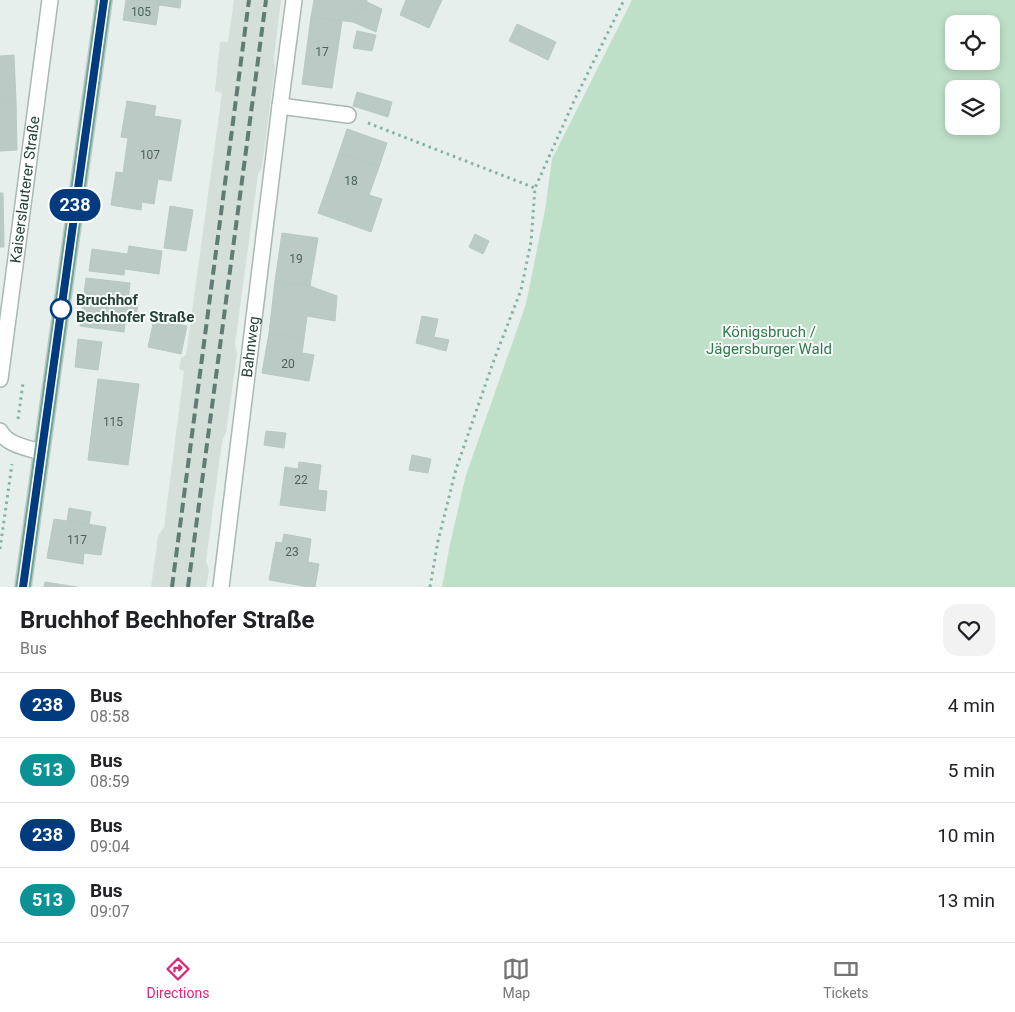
<!DOCTYPE html>
<html lang="en">
<head>
<meta charset="utf-8">
<style>
  body { margin:0; font-family:Roboto,sans-serif; background:#f2f2f2; color:#202124; height:100vh; display:flex; flex-direction:column; font-size:19px; white-space:nowrap }
  * { box-sizing:border-box; margin:0 }
  p { font-size:16px; color:#757577 }
  .icon { flex:none; width:28px; height:28px; fill:none; stroke:currentColor; stroke-width:2; stroke-linecap:round; stroke-linejoin:round }
  .map { position:relative; height:587px; overflow:hidden }
  .sheet { display:flex; flex-direction:column; background:#fff; flex:1 }
  .sheet>* { flex:none }
  .badge { padding:0 10px; border-radius:16px; font-size:18px; line-height:32px }
  .fabs { position:absolute; left:945px; top:15px; display:grid; gap:10px }
  .fabs a { display:grid; place-items:center; width:55px; height:55px; border-radius:10px; background:#fff; box-shadow:0 2px 8px #0003; font-size:25px }
  .map>.badge { position:absolute; translate:-50% -50%; box-shadow:0 0 0 2px #fff }
  .round { display:grid; place-items:center; flex:none; width:52px; height:52px; border-radius:15px; background:#f2f2f2 }
  .summary { display:flex; align-items:center; justify-content:space-between; height:85px; padding:0 20px }
  h1 { font-size:24px; font-weight:700; line-height:38px }
  ul { padding:0; list-style:none }
  li { display:flex; align-items:center; gap:15px; height:65px; padding:0 20px; border-top:1px solid #e0e0e0 }
  li div { flex:1 }
  li b { display:block; font-size:19px }
  li em { font-style:normal }
  li .badge { min-width:55px; font-weight:700; text-align:center }
  .tab-bar { display:flex; justify-content:space-around; align-items:center; height:70px; border-top:1px solid #e0e0e0; background:#fff; font-size:14px; color:#757577 }
  .tab-bar a { display:grid; justify-items:center; gap:2px }
  .tab-bar .on { color:#db2777 }
  .map>svg:first-child { display:block }
</style>
</head>
<body>
<div class="map">
<svg width="1015" height="587" viewBox="0 0 1015 587">
  <rect width="100%" height="100%" fill="#e6efeb"/>
  <path fill="#d4dfda" d="M234,0h47l-7,57 1,11 -13,99 -4,8 -23,169 2,10 -11,78 -4,10 -16,119 3,9 -3,17h-55l7,-51 6,-9 20,-156 -5,-2 2,-11 5,-3 36,-262 -7,-2 5,-49h8z"/>
  <path fill="#bfe0c8" fill-rule="evenodd" d="M632,0h383v587h-573l8,-43 16,-69 60,-171 19,-94 7,-51zM954,24h37v37h-37zM954,89h37v37h-37z"/>
  <g fill="#bbcac4" stroke="#b8c9c2">
    <path d="M126,0h34l-4,25 -33,-5z"/>
    <path d="M160,0h21l-1,8 -21,-3z"/>
    <path d="M314,0h53l-1,11 -11,-2 -2,13 -42,-5z"/>
    <path d="M406,0h36l-13,28 -29,-13z"/>
    <path d="M367,2l15,7 -6,23 -23,-10 2,-13 11,2z"/>
    <path d="M311,17l31,4 -10,67 -30,-4z"/>
    <path d="M517,24l39,18 -8,18 -39,-19z"/>
    <path d="M357,31l19,4 -4,16 -19,-3z"/>
    <path d="M14,55l2,46 -16,1v-46z"/>
    <path d="M357,92l35,10 -4,15 -35,-11z"/>
    <path d="M16,101l1,49 -17,1v-49z"/>
    <path d="M127,101l29,5 -2,10 27,4 -10,61 -13,-2 -4,25 -12,-2 -1,8 -30,-5 5,-33 7,1 5,-35 -7,-1z"/>
    <path d="M347,129l40,14 -8,24 -40,-14z"/>
    <path d="M339,153l40,14 -10,28 13,4 -11,33 -53,-19z"/>
    <path d="M0,193h3l1,54h-4z"/>
    <path d="M170,206l23,4 -7,41 -22,-3z"/>
    <path d="M282,233l36,5 -8,48 -35,-5z"/>
    <path d="M475,234l14,7 -6,13 -14,-7z"/>
    <path d="M129,246l33,5 -3,23 -34,-5z"/>
    <path d="M92,249l35,5 -3,21 -35,-4z"/>
    <path d="M86,278l44,5 -2,20 10,1 -2,13 -10,-1 -2,16 -44,-6z"/>
    <path d="M275,281l35,5 27,10 -2,25 -28,-5 -3,23 -35,-6z"/>
    <path d="M422,316l16,3 -4,18 15,3 -3,11 -30,-8z"/>
    <path d="M154,320l33,6 -6,28 -33,-7z"/>
    <path d="M269,333l35,6 -2,14 12,2 -5,26 -47,-8z"/>
    <path d="M78,339l24,3 -4,28 -23,-3z"/>
    <path d="M98,379l41,5 -11,81 -40,-5z"/>
    <path d="M266,431l20,2 -2,15 -20,-3z"/>
    <path d="M412,455l19,4 -3,14 -19,-3z"/>
    <path d="M299,462l22,3 -3,25 9,1 -2,20 -45,-6 5,-38 13,2z"/>
    <path d="M69,508l22,4 -2,12 -22,-3z"/>
    <path d="M54,519l52,8 -5,28 -17,-2 -1,11 -36,-6z"/>
    <path d="M284,534l27,5 -3,23 11,2 -4,23h-6l-40,-7 7,-38 6,1z"/>
    <path d="M45,582l32,5h-33z"/>
  </g>
  <g fill="none" stroke-linecap="round" stroke-linejoin="round">
    <g stroke="#a8b8b2" stroke-width="18">
      <g id="minor">
        <path d="M280,106l68,9"/>
        <path id="s1" d="M0,379l50,-379"/>
        <path d="M0,431c7,14 28,17 41,21"/>
        <path id="s2" d="M221,587l59,-481 14,-106"/>
      </g>
    </g>
    <g stroke="#c2cac8" stroke-width="18">
      <path id="major" d="M23,587l81,-587"/>
    </g>
    <g stroke="#86b3a5" stroke-width="3" stroke-dasharray="2.5 4" stroke-linecap="butt">
      <path d="M368,123l167,65"/>
      <path d="M18,419l5,-36"/>
      <path d="M0,549l12,-85"/>
      <path d="M430,587l8,-46 18,-72 38,-109 27,-70 10,-48 4,-54 39,-87 50,-101"/>
    </g>
    <use href="#minor" stroke="#fff" stroke-width="15"/>
    <use href="#major" stroke="#6aa596" stroke-width="15"/>
    <g stroke="#5f7d75" stroke-width="4" stroke-dasharray="10 5" stroke-linecap="butt">
      <path d="M172,587l77,-587"/>
      <path d="M188,587l78,-587"/>
    </g>
  </g>
  <g fill="none" stroke-linecap="round" stroke-linejoin="round">
    <g stroke="#fff" stroke-width="11">
      <path id="line" d="M23,587l81,-587"/>
    </g>
    <use href="#line" stroke="#003b80" stroke-width="8"/>
  </g>
  <circle fill="#fff" stroke="#003b80" stroke-width="2.5" cx="61" cy="309" r="10"/>
  <g text-anchor="middle" dominant-baseline="central" stroke-width="4" stroke-linejoin="round" paint-order="stroke">
    <g font-size="12" fill="#4a645c">
      <text x="141" y="12">105</text>
      <text x="322" y="52">17</text>
      <text x="150" y="155">107</text>
      <text x="351" y="181">18</text>
      <text x="296" y="259">19</text>
      <text x="288" y="364">20</text>
      <text x="113" y="422">115</text>
      <text x="301" y="480">22</text>
      <text x="77" y="540">117</text>
      <text x="292" y="552">23</text>
    </g>
    <g font-size="15" fill="#24423a" stroke="#f7fbf9">
      <text stroke="none"><textPath href="#s1" startOffset="191">Kaiserslauterer Straße</textPath></text>
      <text stroke="none"><textPath href="#s2" startOffset="242">Bahnweg</textPath></text>
    </g>
    <g font-size="15" font-weight="bold" fill="#24423a" stroke="#f7fbf9" text-anchor="start">
      <text x="76" y="300">Bruchhof<tspan x="76" dy="17">Bechhofer Straße</tspan></text>
    </g>
    <g font-size="15" fill="#2d7a4b" stroke="#f7fbf9">
      <text x="769" y="332">Königsbruch /<tspan x="769" dy="17">Jägersburger Wald</tspan></text>
    </g>
  </g>
</svg>
<div class="fabs">
<a><svg class="icon" aria-label="locate" viewBox="0 0 24 24"><circle cx="12" cy="12" r="6"/><path d="M12 2v4M12 18v4M2 12h4M18 12h4"/></svg></a>
<a><svg class="icon" aria-label="layers" viewBox="0 0 24 24"><path d="M12 4l9 5-9 5-9-5zM3 14l9 5 9-5"/></svg></a>
</div>
<b class="badge" style="left:75px;top:205px;background:#003b80;color:#fff">238</b>
</div>
<section class="sheet">
<div class="summary"><div><h1>Bruchhof Bechhofer Straße</h1><p>Bus</p></div><a class="round"><svg class="icon" aria-label="heart" viewBox="0 0 24 24"><path d="M12 20l-8-8c-3-5 5-10 8-4 3-6 11-1 8 4z"/></svg></a></div>
<ul>
<li><span class="badge" style="background:#003b80;color:#fff">238</span><div><b>Bus</b><p>08:58</p></div><em>4 min</em></li>
<li><span class="badge" style="background:#0a9294;color:#fff">513</span><div><b>Bus</b><p>08:59</p></div><em>5 min</em></li>
<li><span class="badge" style="background:#003b80;color:#fff">238</span><div><b>Bus</b><p>09:04</p></div><em>10 min</em></li>
<li><span class="badge" style="background:#0a9294;color:#fff">513</span><div><b>Bus</b><p>09:07</p></div><em>13 min</em></li>
</ul>
</section>
<nav class="tab-bar">
<a class="on"><svg class="icon" aria-label="directions" viewBox="0 0 24 24"><path d="M12 3l9 9-9 9-9-9zM9 14v-3h6M13 9l2 2-2 2"/></svg>Directions</a>
<a><svg class="icon" aria-label="map" viewBox="0 0 24 24"><path d="M3 6l6-2 6 2 6-2v14l-6 2-6-2-6 2zM9 4v14M15 6v14"/></svg>Map</a>
<a><svg class="icon" aria-label="tickets" viewBox="0 0 24 24"><path d="M3 7h18v10H3zM15 7v10"/></svg>Tickets</a>
</nav>
</body>
</html>
